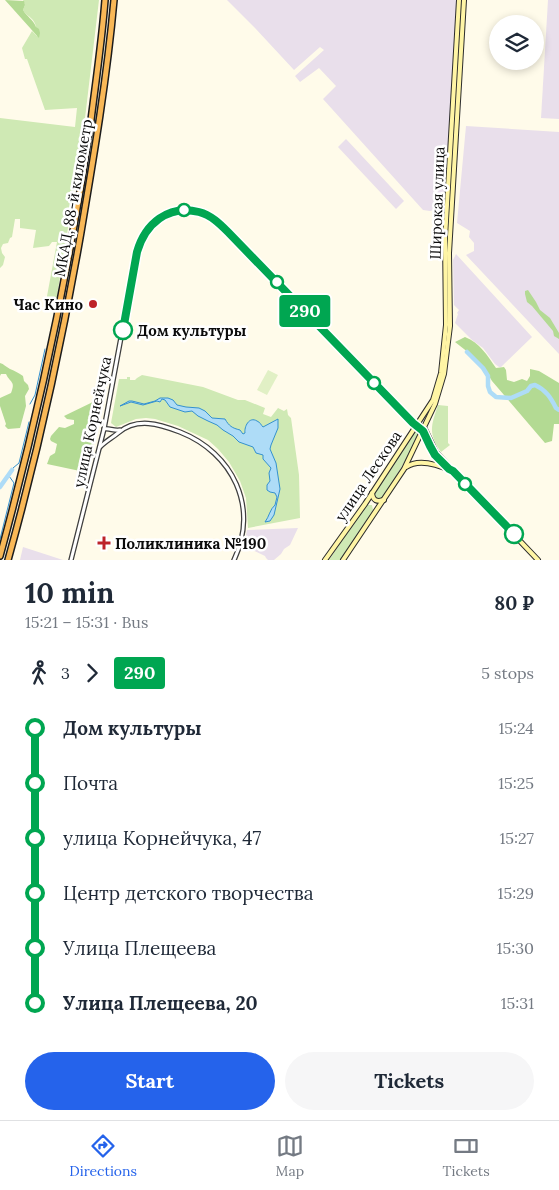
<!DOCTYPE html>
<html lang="en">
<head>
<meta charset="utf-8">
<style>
  body { margin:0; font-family:Lora,serif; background:#f6f6f7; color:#1f2937; height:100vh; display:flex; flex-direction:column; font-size:19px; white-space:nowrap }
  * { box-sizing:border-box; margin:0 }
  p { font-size:16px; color:#747a83 }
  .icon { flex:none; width:28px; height:28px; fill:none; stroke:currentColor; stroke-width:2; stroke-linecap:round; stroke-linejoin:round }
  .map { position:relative; height:560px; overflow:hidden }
  .side { display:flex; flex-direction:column; background:#fff; flex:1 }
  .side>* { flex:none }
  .badge { padding:0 10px; border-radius:4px; font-size:18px; line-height:32px }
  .fabs { position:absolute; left:489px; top:15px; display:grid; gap:10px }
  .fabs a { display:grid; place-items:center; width:55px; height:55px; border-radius:50%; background:#fff; box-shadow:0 2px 8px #0003; font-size:25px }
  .map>.badge { position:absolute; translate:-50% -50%; box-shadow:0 0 0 2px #fff }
  .legs { display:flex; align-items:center; gap:8px; height:55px; padding:0 25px; font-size:16px }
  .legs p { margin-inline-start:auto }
  .summary { display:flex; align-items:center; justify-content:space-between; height:85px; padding:0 25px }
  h1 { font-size:28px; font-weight:800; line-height:38px }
  .cta { display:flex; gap:10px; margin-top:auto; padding:10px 25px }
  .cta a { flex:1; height:58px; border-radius:30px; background:#2563eb; color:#fff; font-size:20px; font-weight:800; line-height:58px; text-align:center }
  .cta a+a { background:#f6f6f7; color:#1f2937 }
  ul { padding:0 25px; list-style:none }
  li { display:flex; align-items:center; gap:18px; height:55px; font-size:19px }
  li i { display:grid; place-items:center; width:8px; height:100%; margin:0 6px; background:currentColor }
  li i::after { content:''; width:12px; height:12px; margin:-6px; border:4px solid; border-radius:50%; background:#fff }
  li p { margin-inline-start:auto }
  li:first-child i { background:linear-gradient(#0000 50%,currentColor 0) }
  li:last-child i { background:linear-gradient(currentColor 50%,#0000 0) }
  .tab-bar { display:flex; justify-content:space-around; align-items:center; height:70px; border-top:1px solid #e0e1e3; background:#fff; font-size:14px; color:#747a83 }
  .tab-bar a { display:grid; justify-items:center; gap:2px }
  .tab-bar .selected { color:#2563eb }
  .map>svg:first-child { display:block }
</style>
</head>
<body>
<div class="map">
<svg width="559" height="560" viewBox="0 0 559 560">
  <rect width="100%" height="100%" fill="#fffbea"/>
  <g fill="#e9dfeb">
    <path d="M227,0h230l-12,202 -3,6 -12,3 -7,-1 -100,-111 13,-13 -17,-18 -19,14 -5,-6 29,-26 -4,-3 -26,23 -39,-42z"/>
    <path d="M548,0h11v119l-18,-1z"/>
    <path d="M466,126l93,6v222l-93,-99 8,-4v-8l-5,-6 1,-6 -13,-8z"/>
    <path d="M346,139l58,62 -8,8 -58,-62z"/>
    <path d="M456,254l76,83 -31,30h-2l-4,-3 -12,-16 -11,-8 -17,-17 3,-9 -1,-1 2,-3 -5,-5 -1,-45z"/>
    <path d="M298,528l-8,17 -6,4 -3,5 -7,6h-6l-2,-2 -1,-2 -21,-10 3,-16z"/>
    <path d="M23,547l40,13h-43z"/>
  </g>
  <g fill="#cfe9b4">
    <path d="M23,0h76l-16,135 -27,167 -2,3 -9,2 12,-65h-5l-3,4 -16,2 3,-18 -16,-2v-9h-5l-3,18 -2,1 -2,5 -5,1 -2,4 1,5 3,4 -2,8 -3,3v-150l75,9 2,-19 -32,2 -18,-51h-2l-3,-11 10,-17 5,5c0,-6 -1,-13 -5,-17 -4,-4 -6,-4 -9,-9l2,-5z"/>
    <path d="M142,375l61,12 35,13h7l20,8 -2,6 8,3 7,-9 6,3 3,-2 1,6 3,3 8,57 1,43 -52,10 -2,-30 -6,-17 -11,-19 -11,-13 -10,-9 -30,-14 -23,-7 -9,-1 -10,1 -20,8 -5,-4 8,-44h8v-2h3v3h5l2,-2z"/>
    <path d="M438,405l10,1v37l2,2 -9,7c-13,-19 -10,-26 -3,-47z"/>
    <path d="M416,428l4,2v1l-13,27 -25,41h-6l-3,-6z"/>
    <path d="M366,505h6l1,5 -32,50h-12z"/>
  </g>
  <g fill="#b3da93">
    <path d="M5,0l19,1 1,4 -2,5c4,7 10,9 13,17l3,2 1,4 -1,5z"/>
    <path d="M528,290l8,12 4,8 10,8 9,15v6l-5,-3 -1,-5 -21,-25 -5,-4 -2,-8v-3z"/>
    <path d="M465,337c15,6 22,18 31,31l8,-1 2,3 1,10 7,2 8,-3 5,2 3,-5v-7l9,2 20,12v41h-5l-2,17 -7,2 -53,-62 -9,-15 -14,-13 -14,-11z"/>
    <path d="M0,363c4,1 6,4 10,6 5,2 9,4 13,7l1,5 4,4 1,4 -4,7 1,10 -6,22 -12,1 -3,-3 1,-2 -6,-18v-8l11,-5c5,-12 -1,-10 -5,-19h-5l-1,2z"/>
    <path d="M97,400l7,2 -14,56 -10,13 -33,-7 3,-8 5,-3 2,-9 -6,-3 -1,-2 1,-3 8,-9 6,1 9,-4v-4l-7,-1 -3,-3z"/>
  </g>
  <path fill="#e1f0c5" d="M268,370l10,5 -11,20 -10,-5z"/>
  <path fill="#aedcf7" stroke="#3491cf" d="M160,398h8l5,2 4,5 9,2 13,1 6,3 7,7 13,1c4,7 7,9 15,11l3,4 2,-1c-1,-6 4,-17 12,-12 3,1 4,4 6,6l15,-8v9l-7,17 -1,4 6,14 4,26 -6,26 -4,6 -5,1c4,-5 5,-13 10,-17l2,-8 -2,-4 -5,-1 -3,-2v-5l3,-4 -1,-8 2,-5 -8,-9v-4l-7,-2 -3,-6 -14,-5 -6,-6 -10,-6 -6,-5 -9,-4 -10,-5 -6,-5 -7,1 -15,-5 -5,-7 -3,-1 -2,3 -3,-1 -14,4 -12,-3 -11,4 9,-5h3l12,3 11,-3z"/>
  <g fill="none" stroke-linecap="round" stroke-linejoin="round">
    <g stroke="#3491cf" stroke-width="1">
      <path d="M30,404l5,-9 10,-46"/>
      <path d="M12,470l1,-2 6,-5 10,-41"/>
      <path d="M0,539l14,-56 -5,-7"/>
    </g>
    <g stroke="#aedcf7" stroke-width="4.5">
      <path d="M467,352l16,16 5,8v10l2,6 6,5 15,1 16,-7 4,-5 4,-1c11,5 16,13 21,23l3,2"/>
      <path d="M0,487l12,-17"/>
    </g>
    <g stroke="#3e3e3e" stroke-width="5.5">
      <g id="tertiary">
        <path d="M104,429c6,-1 9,2 16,1"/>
        <path d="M100,447c6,-6 12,-9 18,-14 19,-16 41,-9 62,-1 53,21 79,75 54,128"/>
        <path d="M71,560l33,-131 21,-113 15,-74 10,-16 16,-11 8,-4 12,-1 13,2 11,5 9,6 197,203"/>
      </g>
    </g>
    <g stroke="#2d2d2d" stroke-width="6">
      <g id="secondary">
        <path d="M416,424l9,5 11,23 12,13 90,95"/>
        <path d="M406,467c13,-9 33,-2 46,4"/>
        <path d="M372,493c1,8 5,9 12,7"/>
        <path d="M325,560l40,-56 68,-104 8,-27 5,-48 -1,-86 14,-239"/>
        <path d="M343,560l61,-91 31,-65 9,-30 6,-48 -1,-73 15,-253"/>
      </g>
    </g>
    <g stroke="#1c1c1c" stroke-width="8">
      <g id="trunk">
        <path d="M0,556c39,-143 70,-289 91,-436 5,-40 11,-80 14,-120"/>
        <path d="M8,560c30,-108 54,-218 73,-328 13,-77 26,-154 33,-232"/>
      </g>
    </g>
    <use href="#tertiary" stroke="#fff" stroke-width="3"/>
    <use href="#secondary" stroke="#fff5a5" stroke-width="4"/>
    <use href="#trunk" stroke="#f9b857" stroke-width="5"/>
  </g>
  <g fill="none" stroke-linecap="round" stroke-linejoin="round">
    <g stroke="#fff" stroke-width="11">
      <path id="line-1" d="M123,330l14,-78c8,-28 31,-48 62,-40 12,3 21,12 29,20l185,191 10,8 7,15 5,9 14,14 4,2 61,63"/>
    </g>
    <use href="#line-1" stroke="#00a651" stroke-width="8"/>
  </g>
  <g fill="#fff" stroke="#00a651" stroke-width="2.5">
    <circle cx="184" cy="210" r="6"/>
    <circle cx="277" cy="282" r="6"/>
    <circle cx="123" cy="330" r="9"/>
    <circle cx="374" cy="383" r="6"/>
    <circle cx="465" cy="484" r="6"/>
    <circle cx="514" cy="534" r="9"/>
  </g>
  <g fill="#bd2229" stroke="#fff" stroke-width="2">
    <circle cx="93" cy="304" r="5"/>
    <path d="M101.5 535.5h5v5h5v5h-5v5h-5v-5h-5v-5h5z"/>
  </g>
  <g text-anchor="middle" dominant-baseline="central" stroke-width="5" stroke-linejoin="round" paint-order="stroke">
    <g font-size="15" fill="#0b0b0b" stroke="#fff">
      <text transform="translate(73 198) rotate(-80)">МКАД, 88-й километр</text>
      <text transform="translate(437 203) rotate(-88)">Широкая улица</text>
      <text transform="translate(92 422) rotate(-78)">улица Корнейчука</text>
      <text transform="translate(368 476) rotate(-56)">улица Лескова</text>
    </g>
    <g font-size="15" font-weight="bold" fill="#0b0b0b" stroke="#fff" text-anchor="end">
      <text x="83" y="304">Час Кино</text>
      <text x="115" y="543" text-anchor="start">Поликлиника №190</text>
    </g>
    <g font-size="15" font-weight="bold" fill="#0b0b0b" stroke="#fff" text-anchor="start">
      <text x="137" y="330">Дом культуры</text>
    </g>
  </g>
</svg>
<div class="fabs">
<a><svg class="icon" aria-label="layers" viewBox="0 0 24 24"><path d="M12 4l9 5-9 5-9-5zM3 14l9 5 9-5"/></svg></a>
</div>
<b class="badge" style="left:305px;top:311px;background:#00a651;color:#fff">290</b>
</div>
<section class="side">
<div class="summary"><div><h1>10 min</h1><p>15:21 – 15:31 · Bus</p></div><b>80 ₽</b></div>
<div class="legs"><svg class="icon" aria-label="walk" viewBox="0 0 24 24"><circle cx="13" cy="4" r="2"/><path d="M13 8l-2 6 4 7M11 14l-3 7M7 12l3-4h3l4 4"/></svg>3<svg class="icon" aria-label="forward" viewBox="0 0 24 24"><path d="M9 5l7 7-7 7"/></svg><b class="badge" style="background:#00a651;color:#fff">290</b><p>5 stops</p></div>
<ul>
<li><i style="color:#00a651"></i><b>Дом культуры</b><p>15:24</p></li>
<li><i style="color:#00a651"></i><span>Почта</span><p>15:25</p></li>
<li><i style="color:#00a651"></i><span>улица Корнейчука, 47</span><p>15:27</p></li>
<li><i style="color:#00a651"></i><span>Центр детского творчества</span><p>15:29</p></li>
<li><i style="color:#00a651"></i><span>Улица Плещеева</span><p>15:30</p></li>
<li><i style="color:#00a651"></i><b>Улица Плещеева, 20</b><p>15:31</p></li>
</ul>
<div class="cta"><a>Start</a><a>Tickets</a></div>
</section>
<nav class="tab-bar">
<a class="selected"><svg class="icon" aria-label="directions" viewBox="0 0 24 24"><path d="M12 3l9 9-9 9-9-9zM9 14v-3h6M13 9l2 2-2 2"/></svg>Directions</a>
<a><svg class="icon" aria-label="map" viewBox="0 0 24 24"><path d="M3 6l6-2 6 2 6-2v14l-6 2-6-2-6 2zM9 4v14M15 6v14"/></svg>Map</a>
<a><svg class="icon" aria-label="tickets" viewBox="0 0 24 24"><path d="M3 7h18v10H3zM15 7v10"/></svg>Tickets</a>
</nav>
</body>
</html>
